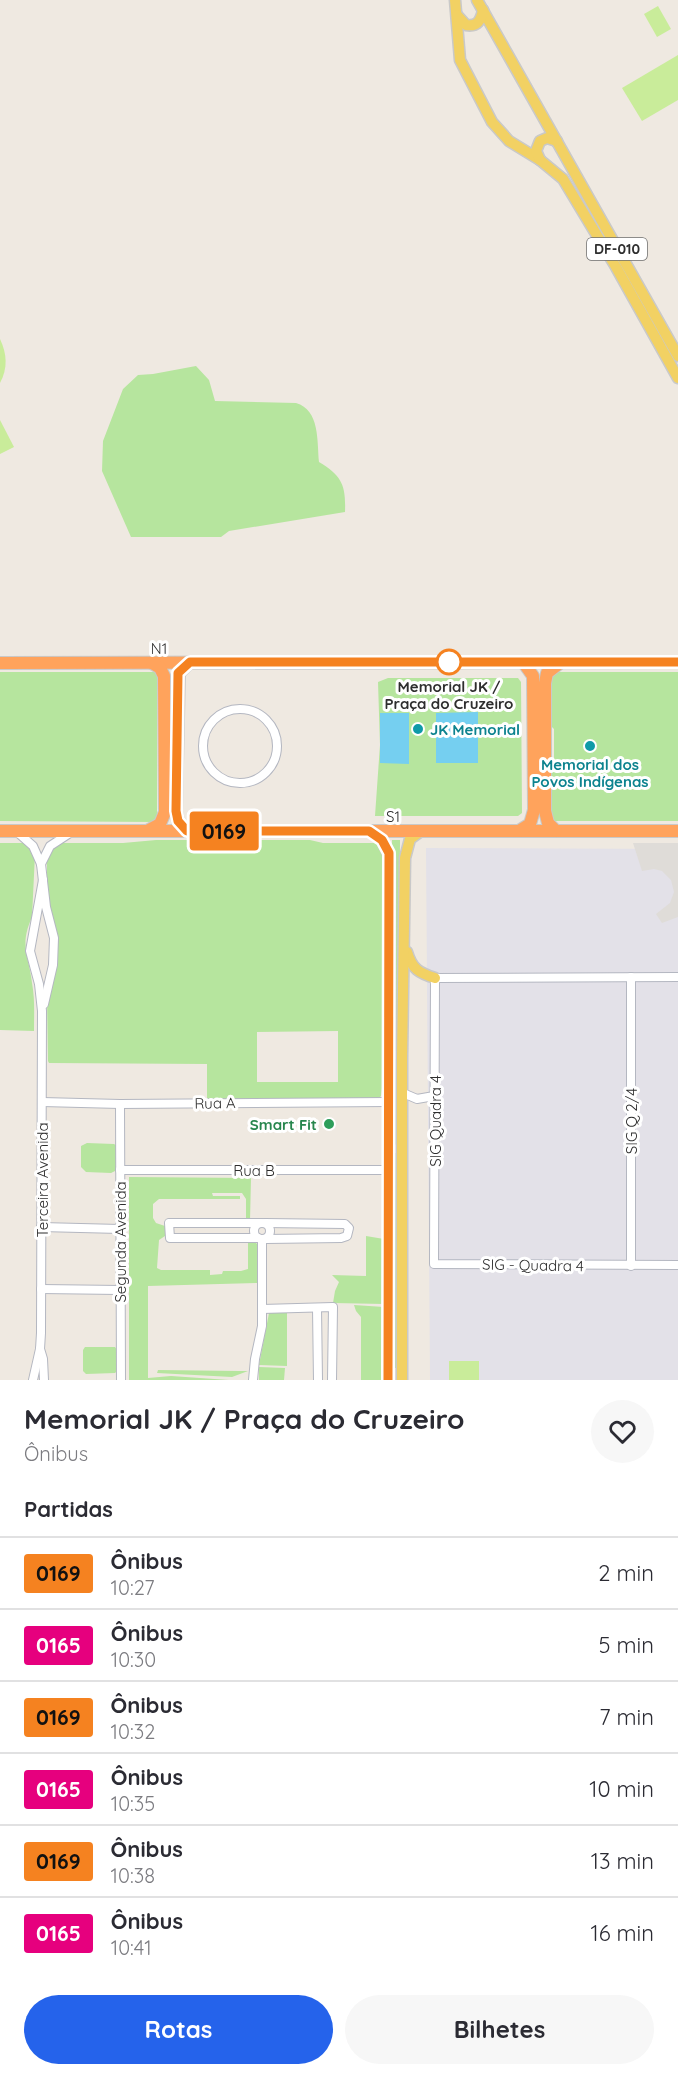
<!DOCTYPE html>
<html lang="pt">
<head>
<meta charset="utf-8">
<style>
  body { margin:0; font-family:Quicksand,sans-serif; background:#f7f7f7; color:#2b2b33; height:100vh; display:flex; flex-direction:column; font-size:22px; white-space:nowrap }
  * { box-sizing:border-box; margin:0 }
  p { font-size:20px; color:#7c7c81 }
  .icon { flex:none; width:33px; height:33px; fill:none; stroke:currentColor; stroke-width:2; stroke-linecap:round; stroke-linejoin:round }
  .map { position:relative; height:1380px; overflow:hidden }
  .panel { display:flex; flex-direction:column; background:#fff; flex:1 }
  .panel>* { flex:none }
  .badge { padding:0 12px; border-radius:4px; font-size:21px; line-height:39px }
  .map>.badge { position:absolute; translate:-50% -50%; box-shadow:0 0 0 3px #fff }
  h2 { padding:0 24px; font-size:22px; line-height:54px }
  .round { display:grid; place-items:center; flex:none; width:63px; height:63px; border-radius:32px; background:#f7f7f7 }
  .head { display:flex; align-items:center; justify-content:space-between; height:102px; padding:0 24px }
  h1 { font-size:28px; font-weight:700; line-height:45px }
  .button { display:flex; gap:12px; margin-top:auto; padding:12px 24px }
  .button a { flex:1; height:69px; border-radius:36px; background:#2563eb; color:#fff; font-size:24px; font-weight:700; line-height:69px; text-align:center }
  .button a+a { background:#f7f7f7; color:#2b2b33 }
  ul { padding:0; list-style:none }
  li { display:flex; align-items:center; gap:18px; height:72px; padding:0 24px; border-top:2px solid #e1e1e2 }
  li div { flex:1 }
  li b { display:block; font-size:22px }
  li em { font-style:normal }
  li .badge { min-width:66px; font-weight:700; text-align:center }
  .map>svg:first-child { display:block }
</style>
</head>
<body>
<div class="map">
<svg width="678" height="1380" viewBox="0 0 678 1380">
  <rect width="100%" height="100%" fill="#efe9e1"/>
  <path fill="#e3e1e8" d="M426,848l252,1v531h-248z"/>
  <g fill="#b6e59e" fill-rule="evenodd">
    <path d="M196,366l13,14 6,21 81,2c24,7 21,38 23,59 23,14 27,23 26,50l-116,19 -8,6h-90l-29,-66 1,-30 20,-52 15,-14 15,-1z"/>
    <path d="M0,672h157v150l-157,-1z"/>
    <path d="M555,672h123v149h-123l-3,-1 -2,-50 4,-5v-36l-5,-5 1,-47z"/>
    <path d="M388,678h130l3,4 1,131 -4,3h-143l5,-71 -2,-63z"/>
    <path d="M156,840h154l13,3h51l7,3 4,5 1,206 -5,39 -2,2 -170,1 -2,-1v-34l-158,-1 -1,-2 -1,-64 11,-47 -1,-12 -6,-19 -4,-31v-34l13,-11h63zM338,1031v51h-81v-50z"/>
    <path d="M392,840h8l-1,211h-7z"/>
    <path d="M0,843h25l10,11 -3,63c-13,29 -3,38 0,66 3,16 2,31 2,48l-34,-1z"/>
    <path d="M394,1058l3,2v24l2,17 -2,45 -2,-2v-25l-3,-17z"/>
    <path d="M87,1143l27,1 3,2v24l-6,3 -25,-1 -5,-5v-21z"/>
    <rect x="392" y="1153" width="7" height="215"/>
    <path d="M129,1177l122,1 -1,43h-4v-22l-4,-6h-30l1,3h27v3h-81l-6,5v14l3,5 9,3v10l-6,4 -2,28 4,2h49v5l12,-1 1,-3h18l7,-2v-26h8l2,2v38l-110,3v92l23,-2 58,4h-100z"/>
    <path d="M366,1236l18,3v65l-51,-1 2,-12 4,-9 -7,-7 34,1z"/>
    <path d="M354,1305l30,2 1,73h-24v-63l-5,-6z"/>
    <path d="M269,1313h18v53l-28,-1z"/>
    <path d="M85,1347h30l2,3v21l-2,2 -29,1 -3,-3v-21z"/>
    <path d="M259,1367l26,1 -1,12h-25z"/>
    <path d="M158,1370l81,1h9l-16,6 -75,-4z"/>
  </g>
  <g fill="#c9ec9a">
    <path d="M658,6l13,23 -14,8 -13,-23z"/>
    <path d="M678,55v45l-36,21 -20,-33z"/>
    <path d="M0,339c7,15 8,29 0,44z"/>
    <path d="M0,420l14,27 -14,7z"/>
    <rect x="449" y="1361" width="30" height="19"/>
  </g>
  <path fill="#dfdcd8" d="M633,843h45v74l-16,6 -6,-9 14,-11 4,-11 -3,-12 -9,-9 -8,-2 -12,2z"/>
  <g fill="#75cff0">
    <path d="M478,712v51h-42v-50z"/>
    <path d="M380,713h29v51l-29,-1z"/>
  </g>
  <g fill="none" stroke-linecap="round" stroke-linejoin="round">
    <g stroke="#b4b7c1" stroke-width="10">
      <g id="minor">
        <circle cx="240" cy="746" r="37"/>
        <path d="M16,831l17,15 8,18 5,43 8,31 -1,27 -9,39"/>
        <path d="M41,864l9,-18 23,-15"/>
        <path d="M678,977l-243,1 -1,286 244,1"/>
        <path d="M403,1093l14,6 17,-3"/>
        <path d="M42,1102l78,2 268,-2"/>
        <path d="M120,1104l1,276"/>
        <path d="M120,1170h269"/>
        <circle cx="262" cy="1231" r="8"/>
        <path d="M265,1223l80,1 4,4 -2,8 -6,2 -75,1"/>
        <path d="M41,1227l79,2"/>
        <path d="M258,1238h-88l-1,-15h91"/>
        <path d="M631,1266v-289"/>
        <path d="M41,1289l79,1"/>
        <path d="M317,1308l1,72"/>
        <path d="M262,1309l71,-2 -1,73"/>
        <path d="M40,1349l3,10 1,21"/>
        <path d="M33,1380l7,-31 1,-16 1,-322 -3,-27 -9,-33 13,-71"/>
        <path d="M253,1380l2,-21 7,-33v-86"/>
      </g>
    </g>
    <g stroke="#c9c9c9" stroke-width="13">
      <g id="major">
        <path d="M455,0l5,60 32,62 17,19 31,19 23,19 53,88 62,111"/>
        <path d="M477,0l201,356"/>
        <path d="M457,15l9,10c11,2 15,-4 17,-15"/>
        <path d="M540,160l-4,-9 4,-10 7,-3 10,3"/>
        <path d="M369,831l13,9 8,18 -2,522"/>
        <path d="M407,952c5,17 12,21 28,26"/>
        <path d="M402,1380v-322l3,-200 5,-19 11,-8"/>
      </g>
    </g>
    <g stroke="#c9c9c9" stroke-width="14">
      <g id="highway">
        <path d="M0,663l678,-1"/>
        <path d="M149,830l11,-6 5,-12 -1,-136 -4,-8 -8,-5"/>
        <path d="M0,831h678"/>
        <path d="M187,831l-9,-10 -2,-10 3,-138 11,-11"/>
        <path d="M519,831l11,-7 4,-14 -1,-134 -10,-14"/>
        <path d="M556,831l-8,-8 -3,-12v-128l2,-10 14,-11"/>
      </g>
    </g>
    <use href="#minor" stroke="#fff" stroke-width="8"/>
    <use href="#major" stroke="#f2d163" stroke-width="10"/>
    <use href="#highway" stroke="#ffa35c" stroke-width="12"/>
  </g>
  <g fill="none" stroke-linecap="round" stroke-linejoin="round">
    <g stroke="#fff" stroke-width="14">
      <path id="line" d="M388,1380l1,-527 -7,-13 -13,-9h-182l-9,-10 -2,-10 2,-138 12,-11h488"/>
    </g>
    <use href="#line" stroke="#f58220" stroke-width="9"/>
  </g>
  <circle fill="#fff" stroke="#f58220" stroke-width="3" cx="449" cy="662" r="12"/>
  <g fill="#0f9aa8" stroke="#fff" stroke-width="2">
    <circle cx="418" cy="729" r="6"/>
    <circle cx="590" cy="746" r="6"/>
  </g>
  <circle fill="#2e9e5b" stroke="#fff" stroke-width="2" cx="329" cy="1124" r="6"/>
  <g text-anchor="middle" dominant-baseline="central" stroke-width="6" stroke-linejoin="round" paint-order="stroke">
    <rect fill="#fff" stroke="#6d6d6d" stroke-width="1.5" x="587" y="238" width="60" height="22" rx="4.5"/>
    <g font-size="14" font-weight="bold" fill="#2e2e2e">
      <text x="617" y="249">DF-010</text>
    </g>
    <g font-size="15" fill="#2e2e2e" stroke="#fff">
      <text x="159" y="648">N1</text>
      <text x="393" y="816">S1</text>
      <text transform="translate(215 1103) rotate(-1)">Rua A</text>
      <text transform="translate(435 1121) rotate(-90)">SIG Quadra 4</text>
      <text transform="translate(631 1121) rotate(-90)">SIG Q 2/4</text>
      <text x="254" y="1170">Rua B</text>
      <text transform="translate(42 1180) rotate(-90)">Terceira Avenida</text>
      <text transform="translate(120 1242) rotate(-90)">Segunda Avenida</text>
      <text transform="translate(533 1265) rotate(1)">SIG - Quadra 4</text>
    </g>
    <g font-size="15" font-weight="bold" fill="#2e2e2e" stroke="#fff">
      <text x="449" y="686">Memorial JK /<tspan x="449" dy="17">Praça do Cruzeiro</tspan></text>
    </g>
    <g font-size="15" font-weight="bold" fill="#0d838f" stroke="#fff" text-anchor="start">
      <text x="430" y="729">JK Memorial</text>
      <text x="590" y="764" text-anchor="middle">Memorial dos<tspan x="590" dy="17">Povos Indígenas</tspan></text>
    </g>
    <g font-size="15" font-weight="bold" fill="#27864d" stroke="#fff" text-anchor="end">
      <text x="317" y="1124">Smart Fit</text>
    </g>
  </g>
</svg>
<b class="badge" style="left:224px;top:831px;background:#f58220;color:#111">0169</b>
</div>
<section class="panel">
<div class="head"><div><h1>Memorial JK / Praça do Cruzeiro</h1><p>Ônibus</p></div><a class="round"><svg class="icon" aria-label="heart" viewBox="0 0 24 24"><path d="M12 20l-8-8c-3-5 5-10 8-4 3-6 11-1 8 4z"/></svg></a></div>
<h2>Partidas</h2>
<ul>
<li><span class="badge" style="background:#f58220;color:#111">0169</span><div><b>Ônibus</b><p>10:27</p></div><em>2 min</em></li>
<li><span class="badge" style="background:#e6007e;color:#fff">0165</span><div><b>Ônibus</b><p>10:30</p></div><em>5 min</em></li>
<li><span class="badge" style="background:#f58220;color:#111">0169</span><div><b>Ônibus</b><p>10:32</p></div><em>7 min</em></li>
<li><span class="badge" style="background:#e6007e;color:#fff">0165</span><div><b>Ônibus</b><p>10:35</p></div><em>10 min</em></li>
<li><span class="badge" style="background:#f58220;color:#111">0169</span><div><b>Ônibus</b><p>10:38</p></div><em>13 min</em></li>
<li><span class="badge" style="background:#e6007e;color:#fff">0165</span><div><b>Ônibus</b><p>10:41</p></div><em>16 min</em></li>
</ul>
<div class="button"><a>Rotas</a><a>Bilhetes</a></div>
</section>
</body>
</html>
